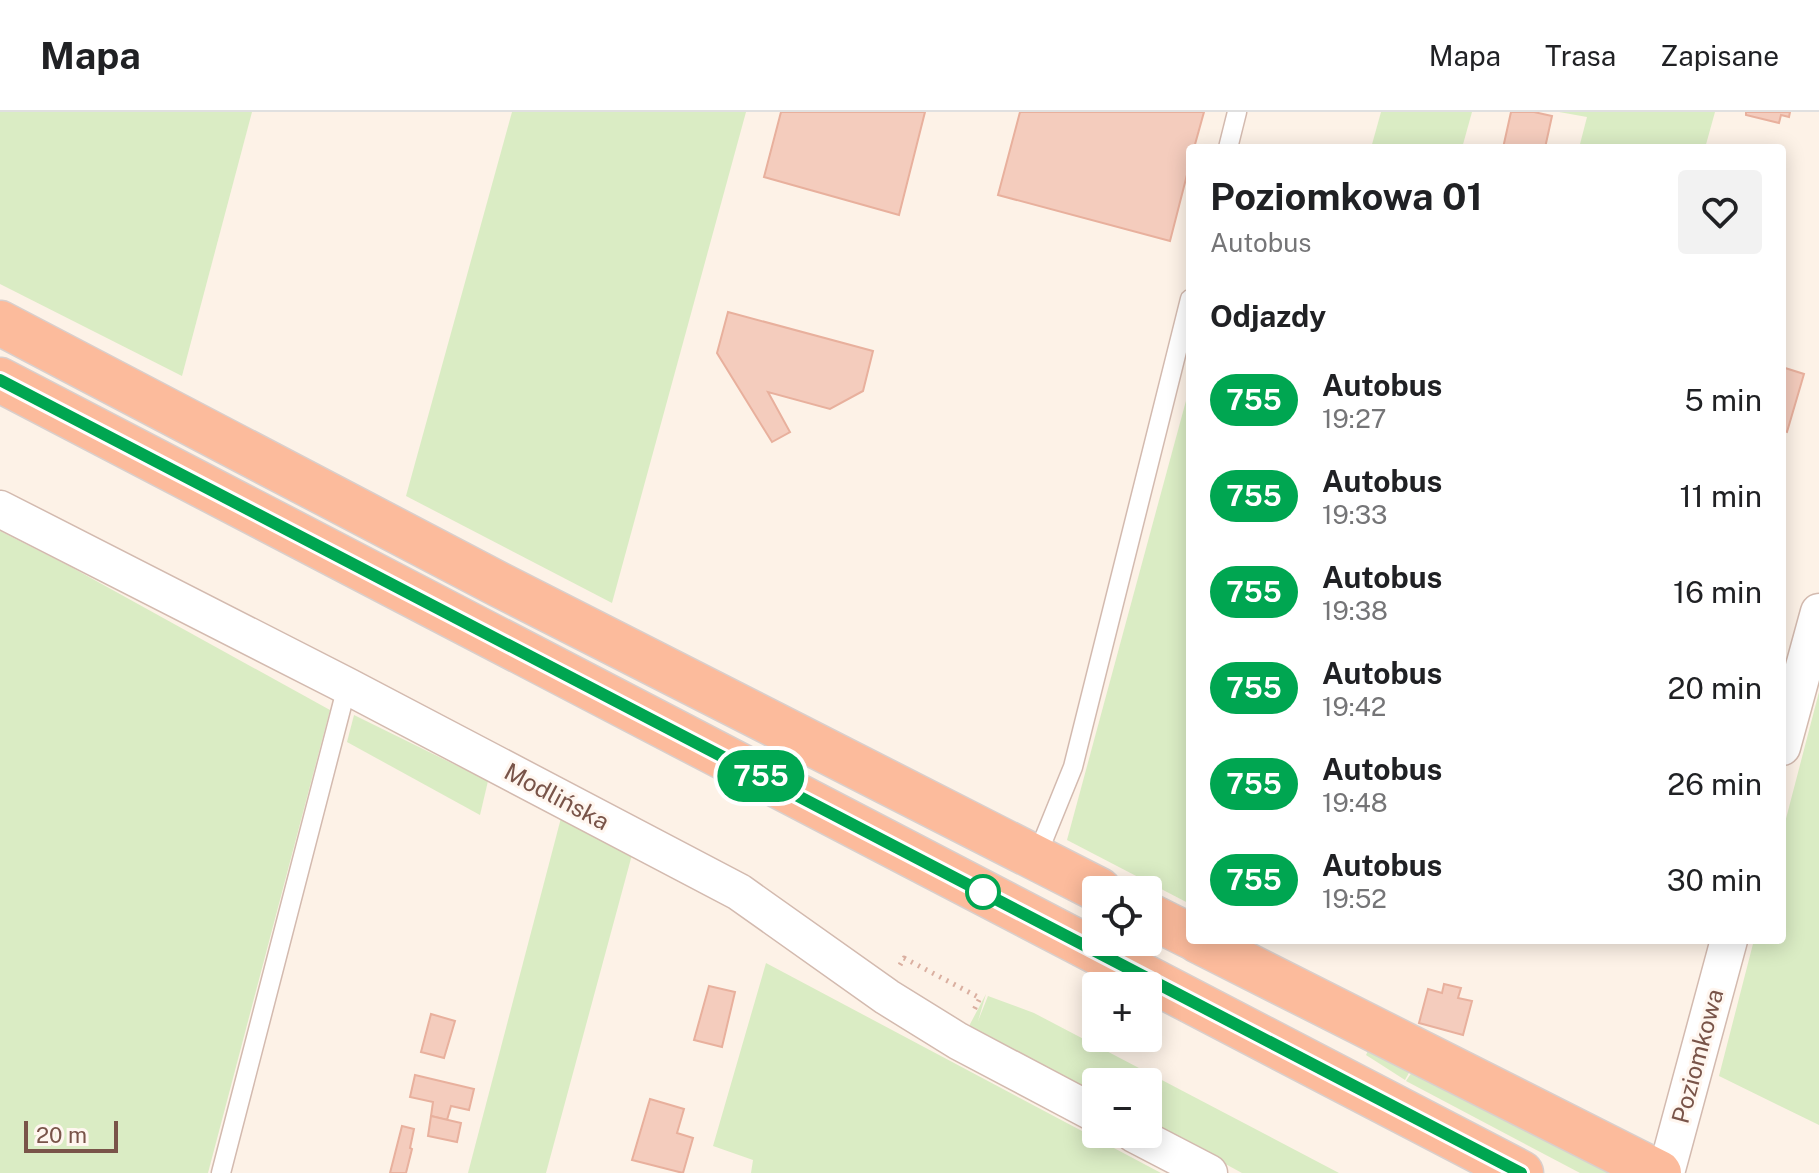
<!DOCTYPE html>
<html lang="pl">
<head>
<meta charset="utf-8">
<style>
  body { margin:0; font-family:"Public Sans",sans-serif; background:#f2f2f2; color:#202124; height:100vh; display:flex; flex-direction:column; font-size:30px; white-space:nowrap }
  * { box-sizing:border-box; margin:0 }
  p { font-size:26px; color:#757577 }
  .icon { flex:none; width:44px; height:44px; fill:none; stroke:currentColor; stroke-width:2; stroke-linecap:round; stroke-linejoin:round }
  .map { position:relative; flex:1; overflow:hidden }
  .drawer { position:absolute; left:1186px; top:32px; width:600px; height:800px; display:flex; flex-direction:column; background:#fff; border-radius:8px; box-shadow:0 4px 20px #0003 }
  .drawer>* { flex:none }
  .badge { padding:0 16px; border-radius:26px; font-size:28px; line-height:52px }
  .tools { position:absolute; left:1082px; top:764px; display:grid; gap:16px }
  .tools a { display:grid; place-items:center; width:80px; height:80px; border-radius:8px; background:#fff; box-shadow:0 4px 20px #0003; font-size:40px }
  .scale { position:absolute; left:24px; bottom:20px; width:94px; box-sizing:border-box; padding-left:8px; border:4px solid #795449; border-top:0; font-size:22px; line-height:28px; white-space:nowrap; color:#795449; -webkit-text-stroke:6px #fff6ef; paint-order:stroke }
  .map>.badge { position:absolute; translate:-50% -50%; box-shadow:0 0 0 4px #fff }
  h2 { padding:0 24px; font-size:30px; line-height:72px }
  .round { display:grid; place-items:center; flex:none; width:84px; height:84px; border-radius:8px; background:#f2f2f2 }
  .head { display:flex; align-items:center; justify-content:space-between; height:136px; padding:0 24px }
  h1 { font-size:38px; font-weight:700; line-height:60px }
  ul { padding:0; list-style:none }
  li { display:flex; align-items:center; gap:24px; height:96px; padding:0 24px }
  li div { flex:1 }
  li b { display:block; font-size:30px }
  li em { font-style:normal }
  li .badge { min-width:88px; font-weight:700; text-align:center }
  header { display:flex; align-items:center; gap:48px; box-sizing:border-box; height:112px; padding:0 40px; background:#fff; border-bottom:2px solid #e0e0e0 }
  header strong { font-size:38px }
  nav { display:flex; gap:44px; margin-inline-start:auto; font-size:28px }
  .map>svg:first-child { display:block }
</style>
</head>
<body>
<header>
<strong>Mapa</strong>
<nav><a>Mapa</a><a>Trasa</a><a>Zapisane</a></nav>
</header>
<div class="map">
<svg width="1819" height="1061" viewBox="0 0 1819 1061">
  <rect width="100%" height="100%" fill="#fdf2e7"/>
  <g fill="#daecc4">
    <path d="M0,0h252l-70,264 -182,-92z"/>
    <path d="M512,0h234l-134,491 -206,-107z"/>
    <path d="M1381,0h91l-10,36h-91z"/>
    <path d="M1559,0h156l-10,36h-126l8,-31z"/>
    <path d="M1190,274v518l-123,-64z"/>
    <path d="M0,419l71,36 259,143 -122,463h-208z"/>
    <path d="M1819,580v433l-100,-49 35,-136h28v-106z"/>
    <path d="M354,603l134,66 -8,34 -133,-73z"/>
    <path d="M561,706l72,33 -87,322h-78z"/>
    <path d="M766,851l395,210h-410l2,-13 -40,-14z"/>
    <path d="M986,882l-8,27 10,-25 46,17 305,160h-97l-94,-51v-40h-52v12l-127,-68z"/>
    <path d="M1374,926l258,135h-52l-174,-92 6,-9 -2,-1 -5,9 -39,-25z"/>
  </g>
  <g fill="#f4ccbd" stroke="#e8b09d" stroke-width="2">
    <path d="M781,0h144l-26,103 -135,-38z"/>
    <path d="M1020,0h184l-10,36h-4v15l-20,78 -172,-46z"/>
    <path d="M1511,0h23l18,4 -7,32h-42z"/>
    <path d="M1746,0h44l-1,5 -8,-2 -2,8 -33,-8z"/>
    <path d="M728,200l145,39 -10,40 -33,18 -62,-17 22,40 -18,10 -55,-89z"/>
    <path d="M1782,255l22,7 -17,58 -5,-2z"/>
    <path d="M1444,872l17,4 -3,10 14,3 -9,34 -44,-12 9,-34 14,4z"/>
    <path d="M709,874l26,6 -13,55 -28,-7z"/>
    <path d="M431,902l24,7 -11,37 -23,-6z"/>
    <path d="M415,963l59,14 -5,21 -18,-4 -4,14 -16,-4 2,-14 -23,-5z"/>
    <path d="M650,987l34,10 -7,24 16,5 -10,35 -51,-13z"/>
    <path d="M431,1004l30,7 -4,19 -29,-6z"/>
    <path d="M402,1014l12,3 -4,19 2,1 -6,24h-16z"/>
  </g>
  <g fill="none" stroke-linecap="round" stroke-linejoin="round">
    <g stroke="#d3baaf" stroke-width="21">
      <g id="service">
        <path d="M1228,36l9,-36"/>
        <path d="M1036,746l37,-91 117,-468"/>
        <path d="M221,1061l126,-487"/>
      </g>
    </g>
    <g stroke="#d3baaf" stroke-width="39">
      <g id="minor">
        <path d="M0,397l347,177 392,206 148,105 71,44 138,73"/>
        <path d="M1782,635l37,-135"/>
        <path d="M1134,1022l75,39"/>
        <path d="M1666,1061l63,-233"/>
      </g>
    </g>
    <g stroke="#d9cfcc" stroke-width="47">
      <g id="trunk">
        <path d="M0,211l498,261 601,306"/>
        <path d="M0,268l1521,793"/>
        <path d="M1148,803l42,21"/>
        <path d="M1197,828l462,233"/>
      </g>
    </g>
    <path stroke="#daafa0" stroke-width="5" stroke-dasharray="2 6" stroke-linecap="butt" d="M900,853l4,-7 76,40 -7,14"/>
    <use href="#service" stroke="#fff" stroke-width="18"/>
    <use href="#minor" stroke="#fff" stroke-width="36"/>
    <use href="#trunk" stroke="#fcbb9c" stroke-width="44"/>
  </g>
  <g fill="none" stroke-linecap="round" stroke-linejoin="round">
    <g stroke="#fff" stroke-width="18">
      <path id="line" d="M0,268l1521,793"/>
    </g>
    <use href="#line" stroke="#00a651" stroke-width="12"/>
  </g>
  <circle fill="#fff" stroke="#00a651" stroke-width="4" cx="983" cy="780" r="16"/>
  <g text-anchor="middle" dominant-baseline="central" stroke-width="6" stroke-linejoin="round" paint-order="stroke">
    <g font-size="24" fill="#795449" stroke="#fff6ef">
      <text transform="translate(557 684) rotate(28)">Modlińska</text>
      <text transform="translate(1697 944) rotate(-75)">Poziomkowa</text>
    </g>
  </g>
</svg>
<div class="tools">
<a><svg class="icon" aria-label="locate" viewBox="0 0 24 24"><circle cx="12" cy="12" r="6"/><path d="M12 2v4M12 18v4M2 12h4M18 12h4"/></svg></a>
<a>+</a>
<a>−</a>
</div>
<div class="scale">20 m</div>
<b class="badge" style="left:761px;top:664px;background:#00a651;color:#fff">755</b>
<section class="drawer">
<div class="head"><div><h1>Poziomkowa 01</h1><p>Autobus</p></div><a class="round"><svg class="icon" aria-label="heart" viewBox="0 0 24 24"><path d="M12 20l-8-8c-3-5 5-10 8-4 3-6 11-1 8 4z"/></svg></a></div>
<h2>Odjazdy</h2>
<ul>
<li><span class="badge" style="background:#00a651;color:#fff">755</span><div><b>Autobus</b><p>19:27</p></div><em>5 min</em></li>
<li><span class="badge" style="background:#00a651;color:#fff">755</span><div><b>Autobus</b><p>19:33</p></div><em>11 min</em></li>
<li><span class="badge" style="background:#00a651;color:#fff">755</span><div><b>Autobus</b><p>19:38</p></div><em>16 min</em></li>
<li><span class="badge" style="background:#00a651;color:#fff">755</span><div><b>Autobus</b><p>19:42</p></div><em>20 min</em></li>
<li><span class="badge" style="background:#00a651;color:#fff">755</span><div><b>Autobus</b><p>19:48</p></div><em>26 min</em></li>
<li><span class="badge" style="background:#00a651;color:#fff">755</span><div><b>Autobus</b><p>19:52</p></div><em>30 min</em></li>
</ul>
</section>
</div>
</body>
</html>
